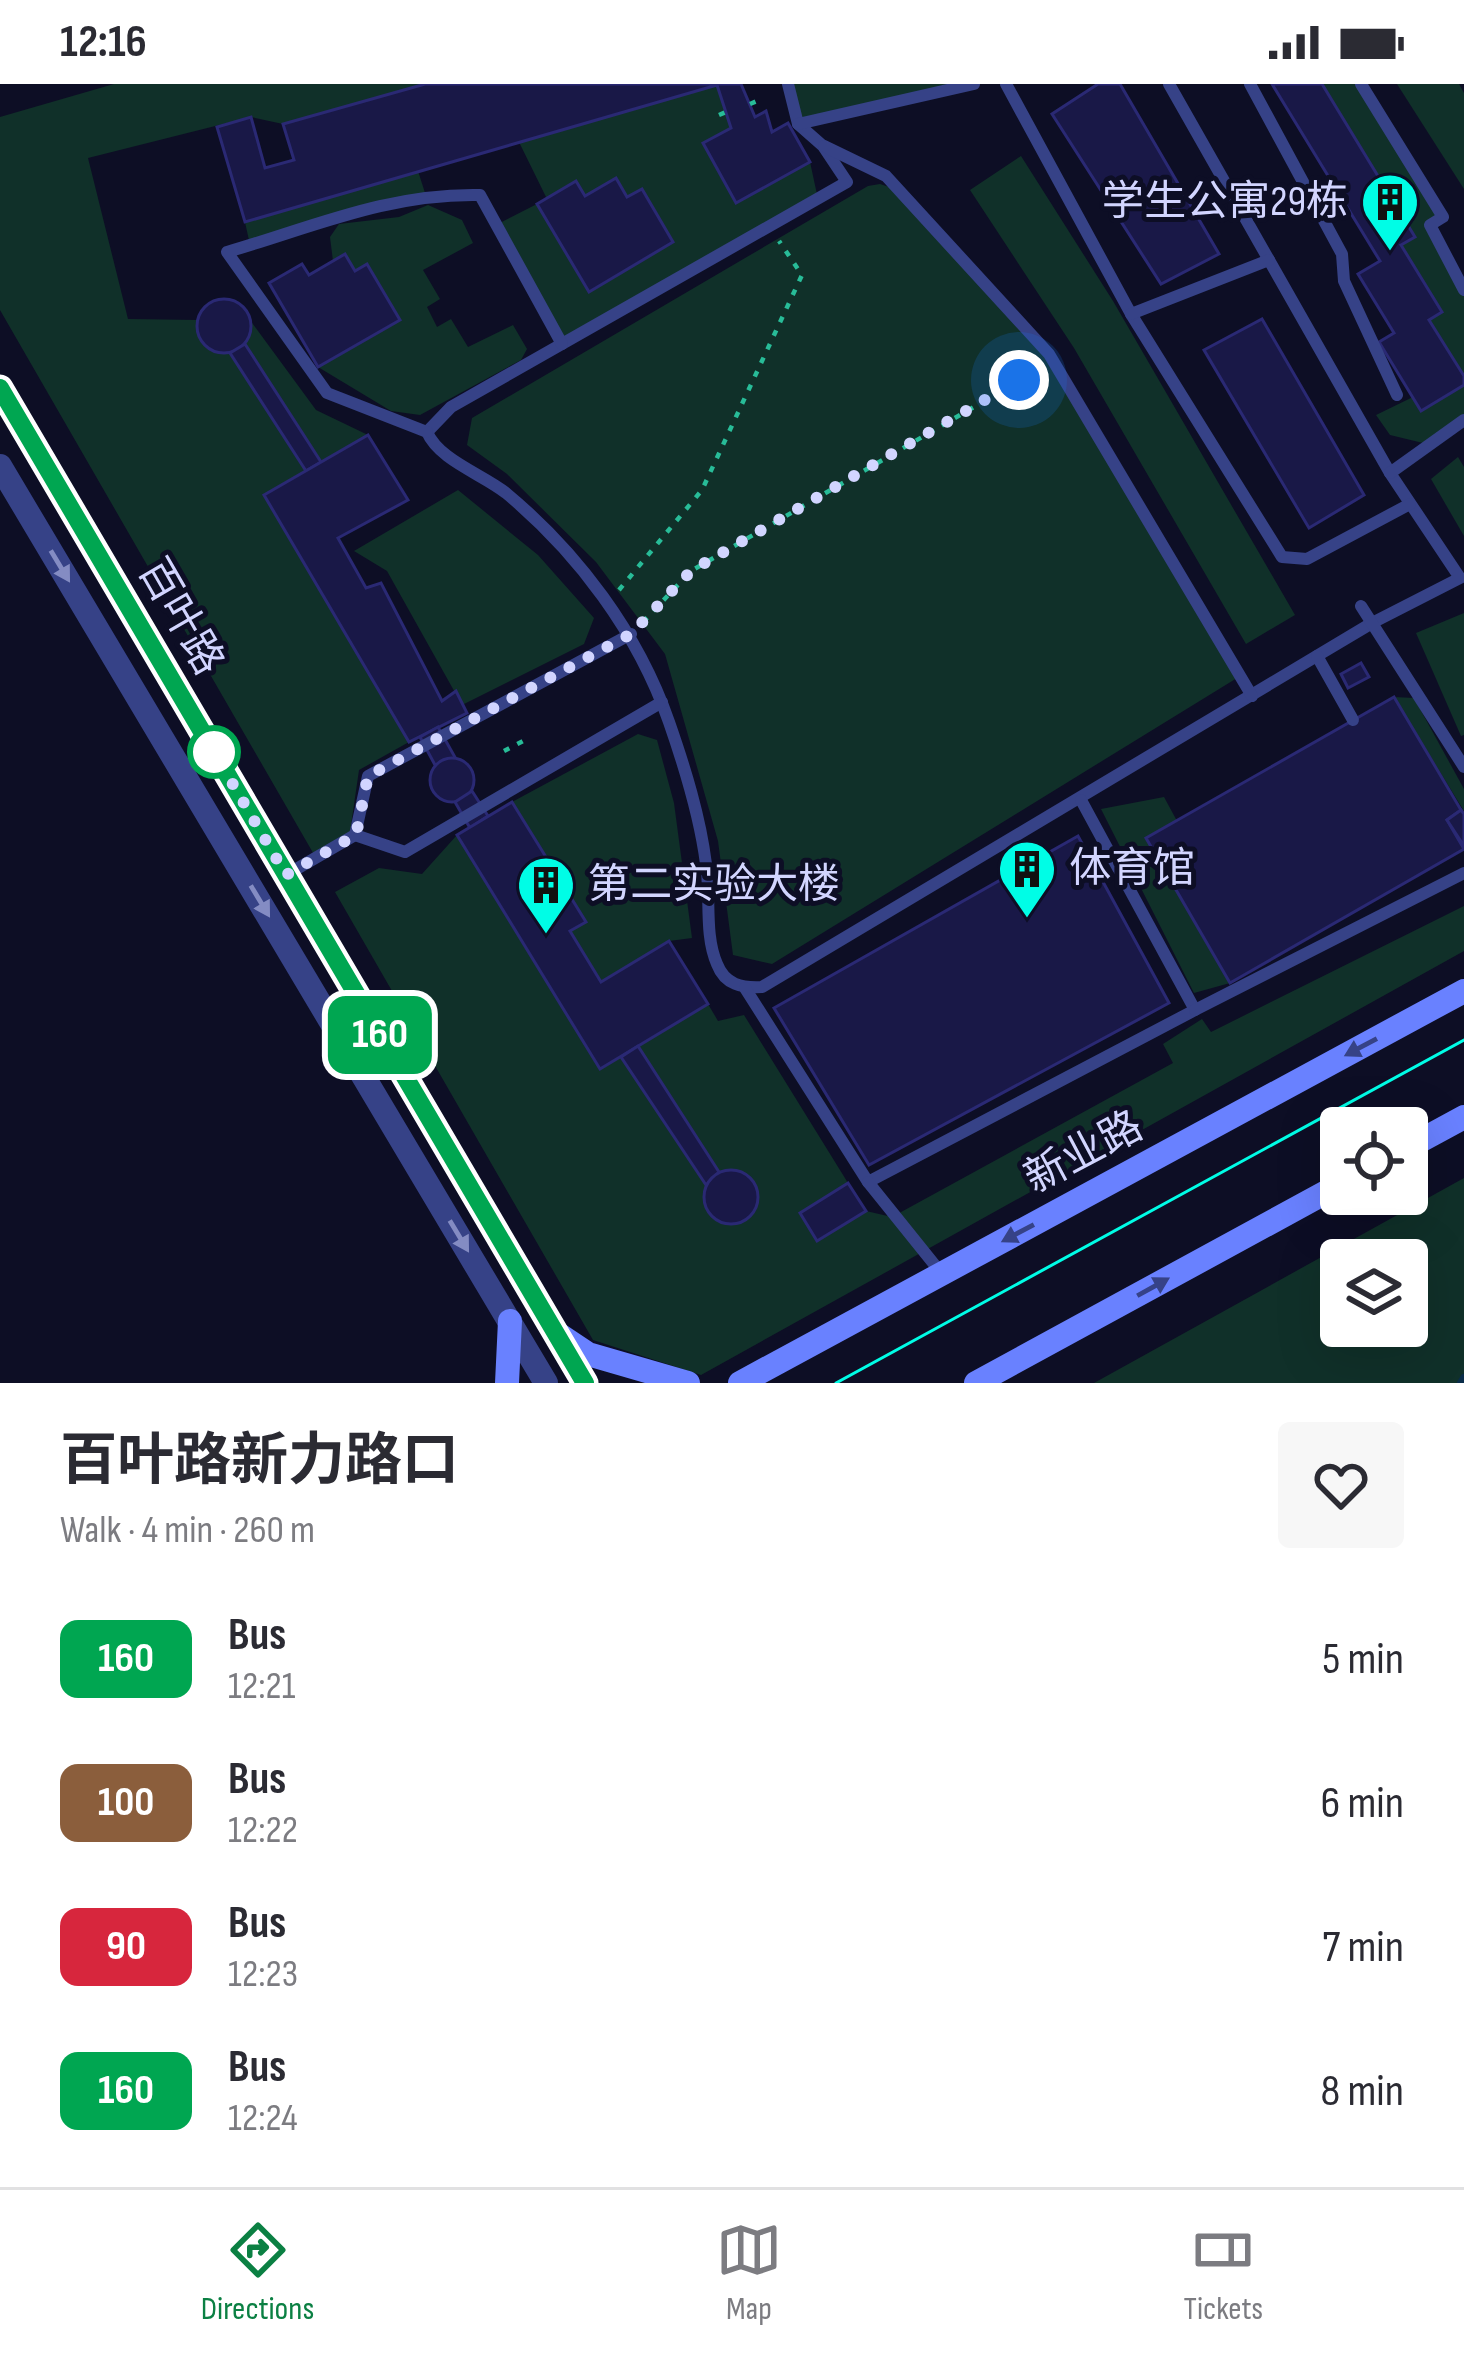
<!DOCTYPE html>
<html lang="en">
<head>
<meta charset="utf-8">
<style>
  body { margin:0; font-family:"Sofia Sans Condensed","Noto Sans SC",sans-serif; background:#f7f7f7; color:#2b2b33; height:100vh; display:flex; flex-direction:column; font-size:45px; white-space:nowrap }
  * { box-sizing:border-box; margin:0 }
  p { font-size:39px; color:#7c7c81 }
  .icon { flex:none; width:66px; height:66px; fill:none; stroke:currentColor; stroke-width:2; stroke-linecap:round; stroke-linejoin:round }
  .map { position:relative; height:1299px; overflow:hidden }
  .details { display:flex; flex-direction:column; background:#fff; flex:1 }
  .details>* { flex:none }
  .badge { padding:0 24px; border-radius:18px; font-size:42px; line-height:78px }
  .controls { position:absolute; left:1320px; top:1023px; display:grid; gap:24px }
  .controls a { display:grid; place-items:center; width:108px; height:108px; border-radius:12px; background:#fff; box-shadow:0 12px 48px #0002; font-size:60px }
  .you { position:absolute; width:60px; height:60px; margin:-30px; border:9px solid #fff; border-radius:50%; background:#1a73e8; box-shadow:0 0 0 18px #1a73e833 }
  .map>.badge { position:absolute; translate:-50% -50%; box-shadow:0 0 0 6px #fff }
  .round { display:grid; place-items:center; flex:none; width:126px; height:126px; border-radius:12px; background:#f7f7f7 }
  .head { display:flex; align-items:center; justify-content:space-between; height:204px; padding:0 60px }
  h1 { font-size:57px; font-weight:700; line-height:90px }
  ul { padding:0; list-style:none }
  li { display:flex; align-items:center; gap:36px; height:144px; padding:0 60px }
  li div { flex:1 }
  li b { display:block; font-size:45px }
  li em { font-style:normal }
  li .badge { min-width:132px; font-weight:700; text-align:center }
  .status { display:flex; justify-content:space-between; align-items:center; height:84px; padding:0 60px; background:#fff; direction:ltr }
  .status svg { height:33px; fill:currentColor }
  .dock { display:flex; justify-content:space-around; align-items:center; height:168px; border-top:3px solid #e1e1e2; background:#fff; font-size:33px; color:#7c7c81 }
  .dock a { display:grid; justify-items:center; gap:6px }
  .dock .active { color:#0b8043 }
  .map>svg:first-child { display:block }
</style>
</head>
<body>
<div class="status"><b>12:16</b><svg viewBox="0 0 49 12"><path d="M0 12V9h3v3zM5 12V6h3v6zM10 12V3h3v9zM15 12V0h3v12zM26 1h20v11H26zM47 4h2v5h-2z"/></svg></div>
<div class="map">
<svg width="1464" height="1299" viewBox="0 0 1464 1299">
  <rect width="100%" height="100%" fill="#0d0e25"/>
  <g fill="#103029" fill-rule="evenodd">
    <path d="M114,0h311l-142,40 -32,-7 -163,41 40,161 70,1 7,25 25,8 76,118 -42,25 145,246 -50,28 -10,69 -33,19 -316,-548v-193z"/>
    <path d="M788,0h166l-156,40z"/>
    <path d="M1322,0h39l82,133 -12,9 33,64v86l-35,-56 12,-9 -40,-66z"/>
    <path d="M1397,0h62l5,9v96z"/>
    <path d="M717,1l14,43 -28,16 33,58 74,-40 8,37 -256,145 -66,-119 41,-21 52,87 84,-49 -31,-52 -15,7 -11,-19 -31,18 -9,-14 -29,17 -28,-57z"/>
    <path d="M1021,72l92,145 182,314 -49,29 -172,-296 -104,-158z"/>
    <path d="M418,87l8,25 -176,49 -5,-23z"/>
    <path d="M880,100l12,4 157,166 188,324 -465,286 -39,-9 -15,-114 -53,-187 -69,-92 -89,-88 -40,-29 5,-27 396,-232z"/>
    <path d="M428,121l34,15 11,23 -50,27 17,29 -13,8 10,20 14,-8 17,28 45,-22 14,24 -6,11 -101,55 -29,-4 -73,-44 81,-47 -32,-56 -12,7 -10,-16 -12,6 -3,-24 9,-13 60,-7z"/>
    <path d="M250,236l66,90 52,25 -47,27 -76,-118z"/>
    <path d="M1464,301v29l-41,29 -33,-8 -14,-20 37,-18 9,14z"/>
    <path d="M1458,373l6,10v69l-33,-57z"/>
    <path d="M458,406l80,65 56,63 -10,26 -122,61 -75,-134 -33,-20z"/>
    <path d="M1464,529v122l-3,1 -45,-103z"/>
    <path d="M1394,613l20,1 50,91v22z"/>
    <path d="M638,650l19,6 17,63 18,135 -23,3 -68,41 -31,-51 15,-10 -73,-119z"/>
    <path d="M1164,713l13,24 -30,18 83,144 -36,10 -93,-184z"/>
    <path d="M457,751l147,231 17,-9 85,128 3,27 23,12 23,-12 2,-26 -20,-16 -18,2 -81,-126 70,-42 10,17 26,-6 104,168 -47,30 17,28 48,-30 26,6 281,-154 -10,-19 39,-25 9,13 253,-126v45l-763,424 -108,-35 -258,-448 44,-24 43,6z"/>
    <path d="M1464,1094v205h-370zM1341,1176h66v66h-66z"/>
  </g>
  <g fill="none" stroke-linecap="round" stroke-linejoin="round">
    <path stroke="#092c49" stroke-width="8" d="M1461,1299l3,-5"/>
  </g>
  <g fill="#191847" stroke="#2a2974" stroke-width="3">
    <path d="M425,0h316l14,33 11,-6 6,21 16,-9 22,39 -74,41 -33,-60 28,-15 -14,-43 -472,137 -28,-95 34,-10 14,51 29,-8 -11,-36z"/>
    <path d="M1098,0h22l99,170 -58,30 -109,-170z"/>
    <path d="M1272,0h50l93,153 -14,8 41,67 -13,8 35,56v9l-43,26 -42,-69 15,-9 -36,-59 22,-13z"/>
    <path d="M616,94l11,19 15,-8 31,53 -84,50 -52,-88 39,-23 9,15z"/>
    <path d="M345,170l10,17 12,-7 33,56 -82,47 -49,-84 33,-19 7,11z"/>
    <circle cx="224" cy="242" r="27"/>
    <path d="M1262,235l102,176 -55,33 -105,-178z"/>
    <path d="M245,260l76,118 -15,9 -76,-118z"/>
    <path d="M368,351l40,65 -70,38 28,50 15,-5 61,118 14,-10 11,22 -58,29 -145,-247z"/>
    <path d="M1361,579l8,14 -21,11 -7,-14z"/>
    <path d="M1394,613l67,113 -14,10 17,29 -234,134 -84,-145z"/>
    <path d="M438,643l18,32 -21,6 -15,-28z"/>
    <circle cx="452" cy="696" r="22"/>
    <path d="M472,707l16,25 -18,12 -15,-26z"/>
    <path d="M512,718l74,120 -16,9 31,51 68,-41 39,63 -108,65 -143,-234z"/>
    <path d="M1461,726l3,4v32l-17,-26z"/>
    <path d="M1078,752l91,167 -300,162 -95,-157z"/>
    <path d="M638,962l81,126 -13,13 -85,-128z"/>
    <circle cx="731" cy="1113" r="27"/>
    <path d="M848,1099l18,28 -49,30 -17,-28z"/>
  </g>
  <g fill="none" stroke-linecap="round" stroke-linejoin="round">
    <g stroke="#28bc98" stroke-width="4.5" stroke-dasharray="6 9" stroke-linecap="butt">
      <path d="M750,20l7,-3"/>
      <path d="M719,31l7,-3"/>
      <path d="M619,506l83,-100 100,-215 -23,-34"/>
      <path d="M643,538l48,-51 345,-200"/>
      <path d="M504,667l25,-13"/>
    </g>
    <g stroke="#364287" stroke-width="12">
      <path d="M788,0l10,40 25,22 24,36 -396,225 -24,25c12,28 55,42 79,61 72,60 132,140 163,229 16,46 31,94 37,142 5,31 -2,71 11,100 8,21 25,24 45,23l610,-364 88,-45 -70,-105 -221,-389"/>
      <path d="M1006,0l125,230 151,243 25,2 103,-55"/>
      <path d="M1250,0l92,170 2,27 53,114"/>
      <path d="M1361,0l82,133 -13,8 34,65"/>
      <path d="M798,40l176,-40"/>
      <path d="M824,62l62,30 163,178 203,342"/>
      <path d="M1131,230l138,-54"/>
      <path d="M427,348l-100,-39 -100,-141c86,-25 161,-59 253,-57l82,149"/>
      <path d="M1390,389l74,-53"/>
      <path d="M1361,522l103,161"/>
      <path d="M1317,572l36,64"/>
      <path d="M355,751l50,17 257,-150"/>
      <path d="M286,791l69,-40 13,-59 263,-142"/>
      <path d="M745,904l123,194 327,-172 -114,-210"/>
      <path d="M1195,926l269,-137"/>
      <path d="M868,1098l74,92"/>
    </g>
    <g stroke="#364287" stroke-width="24">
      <path d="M0,304l585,995"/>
      <path d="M0,382l546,917"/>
    </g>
    <g stroke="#6981ff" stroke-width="24">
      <path d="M1407,1064l57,-31"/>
      <path d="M555,1248l33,22 100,29"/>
      <path d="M507,1299l3,-62"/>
      <path d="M740,1299l724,-392"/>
      <path d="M976,1299l365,-199"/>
    </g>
    <path stroke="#00fde6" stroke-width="3" d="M836,1299l628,-343"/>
  </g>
  <defs><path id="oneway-solid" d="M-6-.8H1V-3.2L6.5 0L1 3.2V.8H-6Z" transform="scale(3)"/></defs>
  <g fill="#848cc3">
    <use href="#oneway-solid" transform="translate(60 482) rotate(59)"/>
    <use href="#oneway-solid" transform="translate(260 817) rotate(59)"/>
    <use href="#oneway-solid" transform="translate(459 1152) rotate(59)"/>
  </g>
  <g fill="#364287">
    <use href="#oneway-solid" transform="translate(1361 963) rotate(152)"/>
    <use href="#oneway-solid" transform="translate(1018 1149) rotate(152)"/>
    <use href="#oneway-solid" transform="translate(1153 1203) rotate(-29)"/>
  </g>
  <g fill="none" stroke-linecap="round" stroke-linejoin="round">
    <g stroke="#fff" stroke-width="27">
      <path id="line" d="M0,304l585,995"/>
    </g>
    <use href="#line" stroke="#00a651" stroke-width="18"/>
    <path stroke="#d2d5ff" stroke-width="12" stroke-dasharray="0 21.6" d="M214,668l-7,-12 79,135 70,-40 12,-59 263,-142 60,-63 328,-191"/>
  </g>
  <defs>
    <g id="building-pin" transform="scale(3)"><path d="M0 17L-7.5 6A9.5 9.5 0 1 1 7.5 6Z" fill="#00fde6" stroke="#0d0e25"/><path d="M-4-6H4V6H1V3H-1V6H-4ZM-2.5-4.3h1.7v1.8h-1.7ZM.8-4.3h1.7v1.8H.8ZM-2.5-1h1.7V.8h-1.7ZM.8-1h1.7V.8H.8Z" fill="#111"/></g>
  </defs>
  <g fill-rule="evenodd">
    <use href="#building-pin" x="1390" y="118"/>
    <use href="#building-pin" x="1027" y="785"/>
    <use href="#building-pin" x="546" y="801"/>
  </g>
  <circle fill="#fff" stroke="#00a651" stroke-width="6" cx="214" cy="668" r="24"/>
  <g text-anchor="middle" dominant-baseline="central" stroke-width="10" stroke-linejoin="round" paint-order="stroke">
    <g font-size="42" fill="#d2d5ff" stroke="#0d0e25" text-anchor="start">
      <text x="1348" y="118" text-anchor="end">学生公寓29栋</text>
      <text x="1069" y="785">体育馆</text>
      <text x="588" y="801">第二实验大楼</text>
    </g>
    <g font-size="42" fill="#d2d5ff" stroke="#0d0e25">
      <text transform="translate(180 533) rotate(60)">百叶路</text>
      <text transform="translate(1084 1069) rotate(-28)">新业路</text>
    </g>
  </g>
</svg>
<div class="controls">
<a><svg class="icon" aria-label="locate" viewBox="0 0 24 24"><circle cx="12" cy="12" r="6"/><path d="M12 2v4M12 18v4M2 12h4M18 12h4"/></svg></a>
<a><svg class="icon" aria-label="layers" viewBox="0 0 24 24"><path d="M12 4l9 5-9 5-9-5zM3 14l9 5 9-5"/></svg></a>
</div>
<div class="you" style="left:1019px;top:296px"></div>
<b class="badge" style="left:380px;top:951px;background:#00a651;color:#fff">160</b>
</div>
<section class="details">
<div class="head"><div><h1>百叶路新力路口</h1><p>Walk · 4 min · 260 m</p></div><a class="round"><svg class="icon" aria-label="heart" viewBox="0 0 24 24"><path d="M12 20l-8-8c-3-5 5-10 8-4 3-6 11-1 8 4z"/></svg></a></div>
<ul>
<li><span class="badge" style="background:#00a651;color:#fff">160</span><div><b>Bus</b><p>12:21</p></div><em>5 min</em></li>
<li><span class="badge" style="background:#8b5e3c;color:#fff">100</span><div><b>Bus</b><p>12:22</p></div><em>6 min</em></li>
<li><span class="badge" style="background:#d7263d;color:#fff">90</span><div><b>Bus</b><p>12:23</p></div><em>7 min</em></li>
<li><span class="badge" style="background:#00a651;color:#fff">160</span><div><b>Bus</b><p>12:24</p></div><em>8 min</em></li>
</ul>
</section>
<nav class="dock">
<a class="active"><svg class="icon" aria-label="directions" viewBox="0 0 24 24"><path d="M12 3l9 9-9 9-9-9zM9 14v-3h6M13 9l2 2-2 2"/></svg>Directions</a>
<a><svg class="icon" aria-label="map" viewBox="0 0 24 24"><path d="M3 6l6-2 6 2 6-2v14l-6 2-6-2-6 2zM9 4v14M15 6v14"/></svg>Map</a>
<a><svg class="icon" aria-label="tickets" viewBox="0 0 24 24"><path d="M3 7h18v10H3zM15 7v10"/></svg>Tickets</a>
</nav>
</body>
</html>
